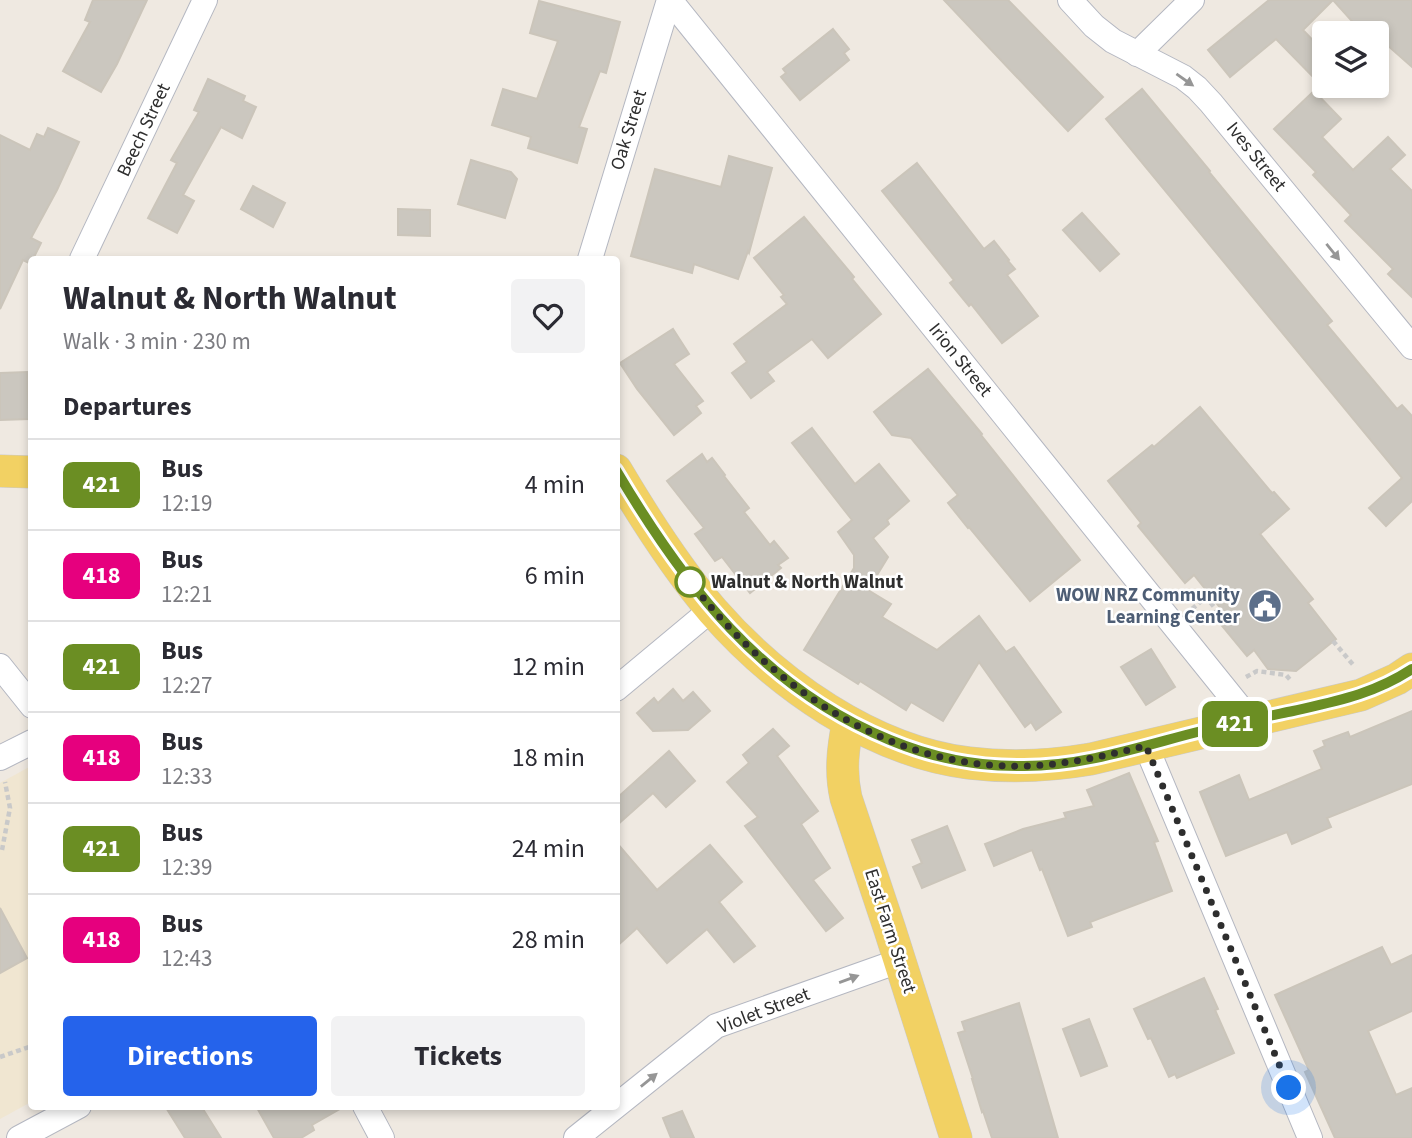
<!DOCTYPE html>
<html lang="en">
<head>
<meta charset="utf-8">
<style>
  body { margin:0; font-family:"Source Sans 3",sans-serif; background:#f2f2f3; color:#2b2b33; height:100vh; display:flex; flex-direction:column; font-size:26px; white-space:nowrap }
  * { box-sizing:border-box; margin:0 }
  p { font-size:23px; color:#7c7c81 }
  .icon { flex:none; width:38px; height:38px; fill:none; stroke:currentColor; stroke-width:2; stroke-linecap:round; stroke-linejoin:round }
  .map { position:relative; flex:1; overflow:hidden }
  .panel { position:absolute; left:28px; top:256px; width:592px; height:854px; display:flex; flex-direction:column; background:#fff; border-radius:7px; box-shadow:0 4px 10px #0003 }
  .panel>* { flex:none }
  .badge { padding:0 14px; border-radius:10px; font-size:24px; line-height:46px }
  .tools { position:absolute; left:1312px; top:21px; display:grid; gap:14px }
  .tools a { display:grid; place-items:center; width:77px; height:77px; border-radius:7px; background:#fff; box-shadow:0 4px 10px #0003; font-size:35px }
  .you { position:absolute; width:35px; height:35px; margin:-18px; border:5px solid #fff; border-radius:50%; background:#1a73e8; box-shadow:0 0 0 10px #1a73e833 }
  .map>.badge { position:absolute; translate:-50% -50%; box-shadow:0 0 0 4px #fff }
  h2 { padding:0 35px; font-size:26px; line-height:63px }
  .round { display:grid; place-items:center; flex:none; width:74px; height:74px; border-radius:7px; background:#f2f2f3 }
  .head { display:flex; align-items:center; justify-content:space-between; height:119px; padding:0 35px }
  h1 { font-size:33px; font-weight:700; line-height:52px }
  .action { display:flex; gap:14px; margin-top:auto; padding:14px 35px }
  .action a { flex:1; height:80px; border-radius:7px; background:#2563eb; color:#fff; font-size:28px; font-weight:700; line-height:80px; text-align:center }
  .action a+a { background:#f2f2f3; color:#2b2b33 }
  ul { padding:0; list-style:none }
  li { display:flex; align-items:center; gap:21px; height:91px; padding:0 35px; border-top:2px solid #e1e1e2 }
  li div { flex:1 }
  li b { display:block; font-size:26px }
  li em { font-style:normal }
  li .badge { min-width:77px; font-weight:700; text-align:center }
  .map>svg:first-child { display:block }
</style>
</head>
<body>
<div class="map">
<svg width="1412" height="1138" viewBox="0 0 1412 1138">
  <rect width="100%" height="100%" fill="#efe9e1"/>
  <path fill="#f0e6d1" d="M31,766v336l-31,17v-336z"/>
  <g fill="#cbc7bf" stroke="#cbc5ba" stroke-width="2">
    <path d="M93,0h54l-30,64 -16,28 -38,-21 27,-49 -5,-2z"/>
    <path d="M944,0h64l95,97 -35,34z"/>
    <path d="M1269,0h143v67l-35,-31v-3h-3l-11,-9 -5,4 -25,-28 -30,30 22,23v36l-49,-50 -46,38 -22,-27z"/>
    <path d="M539,1l81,21 -14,51 -6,-2 -21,56 8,2 -10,34 -49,-15 3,-11 -39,-12 11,-36 34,10 21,-58 -28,-8z"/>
    <path d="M833,29l16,20 -5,4 5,7 -49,40 -19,-23 5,-4 -3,-4z"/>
    <path d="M208,79l37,17 -2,5 13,6 -14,31 -21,-11 -38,68 11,6 -17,32 -29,-15 29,-55 -6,-3 28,-48 -5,-2z"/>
    <path d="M1142,89l68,82 -1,1 123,149 -5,4 70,84 5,-4 10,11v85l-26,25 -17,-18 33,-30 -296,-359z"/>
    <path d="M1314,91l27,28 -19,18 31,33 35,-33 17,18 -15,14 22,22v106l-24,-23 5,-5 -48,-48 6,-6 -38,-40 3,-3 -42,-43z"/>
    <path d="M48,128l31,14 -22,48 -26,48 10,5 -8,16h-1l-1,5 -8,-4 -23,49v-174l30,15 7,-16 7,3z"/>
    <path d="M729,156l43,12 -23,85 -1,-2 -10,28 -44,-15 -2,9 -61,-17 24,-87 66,18z"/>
    <path d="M471,160l40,12 6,7 -12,39 -47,-14z"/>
    <path d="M917,163l67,86 10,-8 15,19 -1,1 7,8 -8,6 31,41 -36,27 -31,-39 -2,2 -19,-23 4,-3 -72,-89z"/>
    <path d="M253,186l32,17 -12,24 -32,-18z"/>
    <path d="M398,209l32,1v26l-32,-1z"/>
    <path d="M1082,213l37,41 -19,17 -37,-41z"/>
    <path d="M804,217l50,60 -2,2 29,35 -53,44 -16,-19 -45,33 7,9 -23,17 -19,-25 15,-11 -13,-18 53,-40 -6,-7 3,-2 -30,-37z"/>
    <path d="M673,329l16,25 -15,10 29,37 -7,5 5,7 -27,22 -37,-46 -17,-26z"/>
    <path d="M928,369l54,65 -1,1 99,125 -50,41 -61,-74 -1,1 -20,-25 10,-8 -47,-57 -19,-3 -18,-23z"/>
    <path d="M27,372l2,47 -29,1v-47z"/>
    <path d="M1200,407l72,86 2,-1 15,17 -29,25 53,65 -5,4 28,36 -40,32 -28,-2 -14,-19 -7,6 -33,-40 7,-7 -27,-34 -9,8 -47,-57 3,-3 -33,-42 44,-36 2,2z"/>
    <path d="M812,428l43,56 24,-20 30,37 -22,19 2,4 -16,14 15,19 -20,33 23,14 -9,13 55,33 42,-34 27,36 8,-5 47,65 -25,18 -5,-8 -6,5 -46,-65 -36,59 -32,-19 -5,8 -46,-29 -2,3 -54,-34 50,-82v-13l-16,-23 14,-12 -60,-77z"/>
    <path d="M702,454l5,8 5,-4 13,17 -1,1 25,32 -5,4 26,33 4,-4 14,17 -10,7 3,3 -31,25 -28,-36 -7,4 -20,-27 9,-6 -37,-47z"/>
    <path d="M1151,649l24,38 -29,18 -25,-38z"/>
    <path d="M673,689l10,12 10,-9 17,19 -22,19 -35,1 -16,-18 17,-15 4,5z"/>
    <path d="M1412,711v73l-85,34 4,9 -39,17 -5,-12 -61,24 -26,-64 39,-17 10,25 73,-31 -8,-18 11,-5 -2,-5 25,-9 2,5z"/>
    <path d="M773,729l16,17 -12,10 41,55 -17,13 29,44 -17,12 30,38 -17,13 -81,-105 13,-9 -31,-35 22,-19 -6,-8z"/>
    <path d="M669,751l26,30 -29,26 -13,-14 -37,33v-27z"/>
    <path d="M1129,773l29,68 -4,1 18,49 -82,31 2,5 -24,9 -26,-67 -2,1 -8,-20 -38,16 -9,-22 38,-15 43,-11 -2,-5 30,-7 -7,-16z"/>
    <path d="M947,826l18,44 -43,18 -9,-21 9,-4 -10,-23z"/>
    <path d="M616,842l41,48 53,-45 32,37 -23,20 36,44 -21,16 -27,-33 -40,34 -30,-35 -21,19z"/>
    <path d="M0,908l27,50 -27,15z"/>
    <path d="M1382,947l9,18 21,-10v56l-44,20 28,64 16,-7v50h-77l-30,-66 4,-2 -34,-75z"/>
    <path d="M1204,978l14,31 -3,1 19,43 -57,25 -2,-4 -6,3 -18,-39 -3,1 -14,-30z"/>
    <path d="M1019,1003l39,135h-66l-9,-27 -1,1 -10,-33h1l-15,-46 7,-2 -3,-9z"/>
    <path d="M1089,1019l18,47 -26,10 -18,-47z"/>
    <path d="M165,1106h36l20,32h-36z"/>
    <path d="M256,1106h89l-33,19 2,5 -13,8h-27z"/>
    <path d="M682,1111l12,27h-23l-8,-20z"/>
  </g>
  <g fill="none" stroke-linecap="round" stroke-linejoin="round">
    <g stroke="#b4b7c1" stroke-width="26">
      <g id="minor">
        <path d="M670,0l580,720"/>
        <path d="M1070,0l24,26 19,15 70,36 14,11 14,15 201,244"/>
        <path d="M1137,54l55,-54"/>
        <path d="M82,259l123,-259"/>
        <path d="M590,259l79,-259"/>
        <path d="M0,666l32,40"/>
        <path d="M616,689l96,-80"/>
        <path d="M1146,746l164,392"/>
        <path d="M0,758l32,-16"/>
        <path d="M365,1106l17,32"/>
        <path d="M19,1138l60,-32"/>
        <path d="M576,1138l140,-112 183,-65"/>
      </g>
    </g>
    <g stroke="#c9c9c9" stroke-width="33">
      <g id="major">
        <path d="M616,470c29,49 60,98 97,141 63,72 158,140 256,152 41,5 81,3 122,-4l270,-64 36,-16 15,-10"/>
        <path d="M0,471l32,1"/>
        <path d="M848,722c-5,26 -8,50 -2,76l44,132 66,208"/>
      </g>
    </g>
    <g stroke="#c9c9c9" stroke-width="4.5" stroke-dasharray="5 3.5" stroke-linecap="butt">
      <path d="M1192,609l14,-12 12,15"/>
      <path d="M1333,641l22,26"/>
      <path d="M1246,677l11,-6 29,4 6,7"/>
      <path d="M2,850l8,-42 -5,-26"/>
      <path d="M0,1057l32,-11"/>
    </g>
    <use href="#minor" stroke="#fff" stroke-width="24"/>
    <use href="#major" stroke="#f2d163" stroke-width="32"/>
  </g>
  <defs><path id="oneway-solid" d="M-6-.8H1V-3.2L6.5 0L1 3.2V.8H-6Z" transform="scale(1.75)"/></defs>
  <g fill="#969696">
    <use href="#oneway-solid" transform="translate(1185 80) rotate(35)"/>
    <use href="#oneway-solid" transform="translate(1333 252) rotate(51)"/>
    <use href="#oneway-solid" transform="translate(849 979) rotate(-20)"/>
    <use href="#oneway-solid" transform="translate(649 1080) rotate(-39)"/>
  </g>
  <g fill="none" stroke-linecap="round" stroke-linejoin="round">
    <g stroke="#fff" stroke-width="16">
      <path id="line" d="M616,470c68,115 146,218 274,270 43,18 87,27 134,26 62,0 121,-21 181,-36 29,-7 59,-13 88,-19 44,-10 81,-17 119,-42"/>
    </g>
    <use href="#line" stroke="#6b8e23" stroke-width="10"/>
    <path stroke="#2e2e2e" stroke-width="7" stroke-dasharray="0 12.6" d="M690,582l-1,-2c80,105 200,190 337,186 41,-1 81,-11 120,-20l143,342"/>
  </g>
  <defs>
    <g id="civic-disc" transform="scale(1.75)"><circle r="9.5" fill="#5c6f8a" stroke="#fff"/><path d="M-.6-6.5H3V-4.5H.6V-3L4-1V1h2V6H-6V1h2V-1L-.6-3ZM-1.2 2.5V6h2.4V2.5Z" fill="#fff"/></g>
  </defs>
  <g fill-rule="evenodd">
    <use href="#civic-disc" x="1265" y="606"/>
  </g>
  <circle fill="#fff" stroke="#6b8e23" stroke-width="3.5" cx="690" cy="582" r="14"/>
  <g text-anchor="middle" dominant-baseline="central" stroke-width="5" stroke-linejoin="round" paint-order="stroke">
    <g font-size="19" fill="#2e2e2e" stroke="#fff">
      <text transform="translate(144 130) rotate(-65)">Beech Street</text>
      <text transform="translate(629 130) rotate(-73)">Oak Street</text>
      <text transform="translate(1256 157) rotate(51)">Ives Street</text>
      <text transform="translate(960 360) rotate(51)">Irion Street</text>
      <text transform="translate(890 931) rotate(72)">East Farm Street</text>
      <text transform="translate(764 1011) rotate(-21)">Violet Street</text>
    </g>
    <g font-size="19" font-weight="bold" fill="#2e2e2e" stroke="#fff" text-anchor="start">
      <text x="711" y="582">Walnut &amp; North Walnut</text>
    </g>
    <g font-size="19" font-weight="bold" fill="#4e5e75" stroke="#fff" text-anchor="end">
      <text x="1240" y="595">WOW NRZ Community<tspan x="1240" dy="22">Learning Center</tspan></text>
    </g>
  </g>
</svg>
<div class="tools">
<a><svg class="icon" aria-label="layers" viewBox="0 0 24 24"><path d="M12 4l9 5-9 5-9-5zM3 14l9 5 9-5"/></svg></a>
</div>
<div class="you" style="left:1289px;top:1088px"></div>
<b class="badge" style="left:1235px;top:724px;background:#6b8e23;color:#fff">421</b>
<section class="panel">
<div class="head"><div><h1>Walnut &amp; North Walnut</h1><p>Walk · 3 min · 230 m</p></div><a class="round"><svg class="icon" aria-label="heart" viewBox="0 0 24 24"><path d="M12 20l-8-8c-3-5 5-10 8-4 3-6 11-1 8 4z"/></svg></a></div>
<h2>Departures</h2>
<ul>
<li><span class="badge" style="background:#6b8e23;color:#fff">421</span><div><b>Bus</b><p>12:19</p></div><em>4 min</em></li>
<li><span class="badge" style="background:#e6007e;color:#fff">418</span><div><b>Bus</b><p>12:21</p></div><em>6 min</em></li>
<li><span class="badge" style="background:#6b8e23;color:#fff">421</span><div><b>Bus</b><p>12:27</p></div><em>12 min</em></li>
<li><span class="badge" style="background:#e6007e;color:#fff">418</span><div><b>Bus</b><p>12:33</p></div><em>18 min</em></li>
<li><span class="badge" style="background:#6b8e23;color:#fff">421</span><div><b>Bus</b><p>12:39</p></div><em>24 min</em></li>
<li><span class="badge" style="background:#e6007e;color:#fff">418</span><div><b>Bus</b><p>12:43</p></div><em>28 min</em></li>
</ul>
<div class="action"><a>Directions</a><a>Tickets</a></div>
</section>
</div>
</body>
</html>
